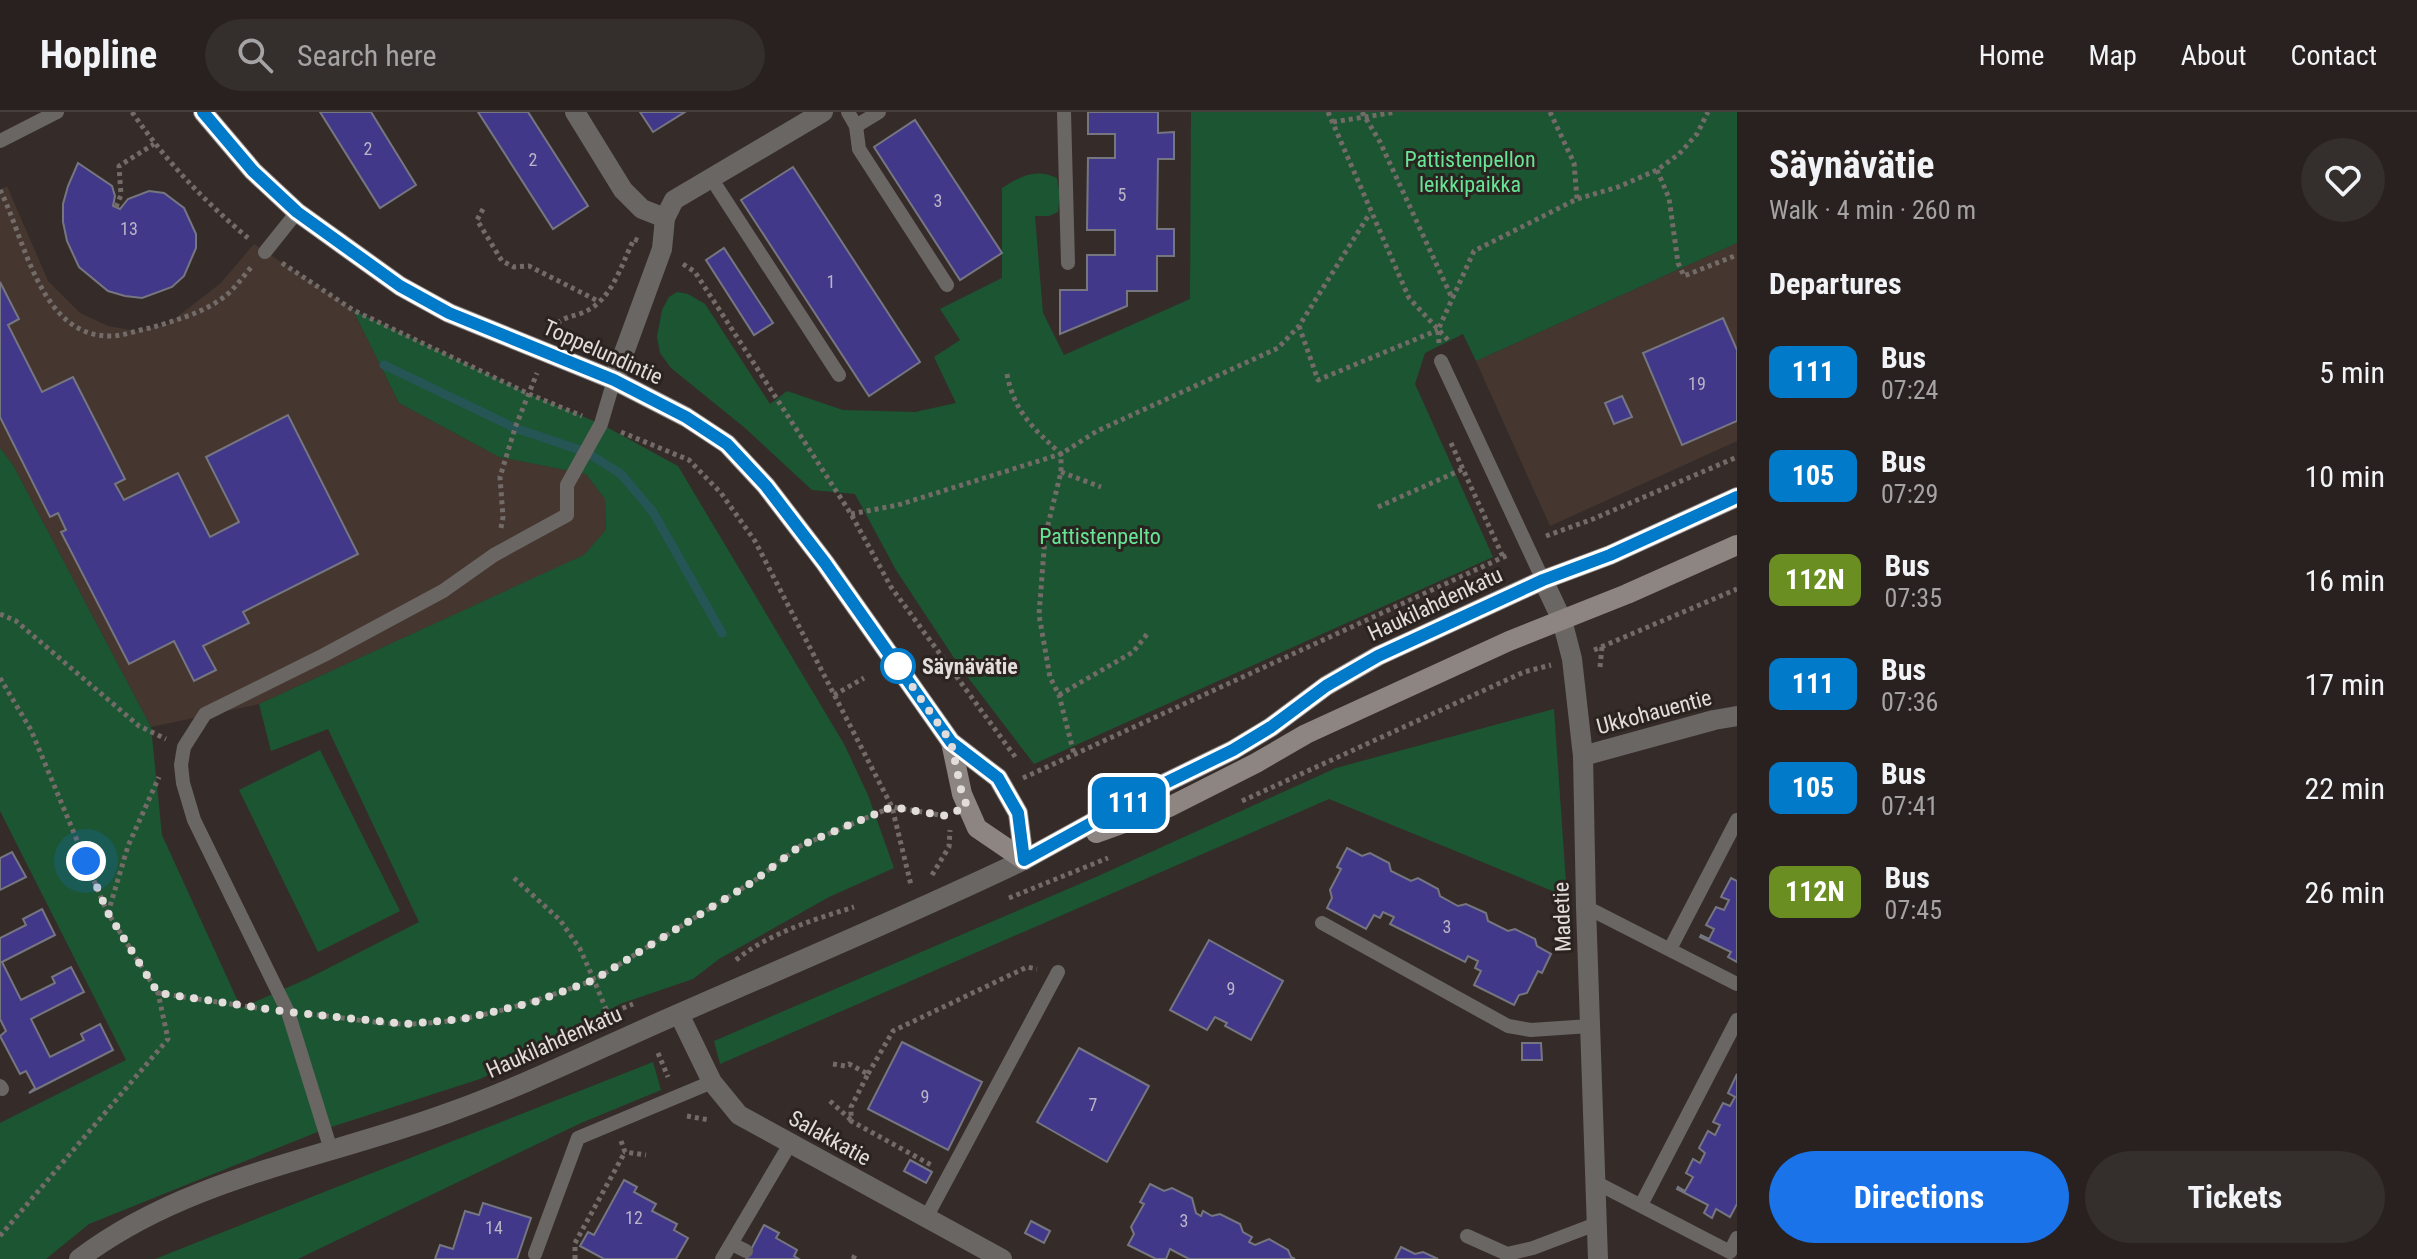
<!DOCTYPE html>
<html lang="en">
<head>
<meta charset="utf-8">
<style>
  body { margin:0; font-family:"Roboto Condensed",sans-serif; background:#342e2c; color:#f1f3f6; height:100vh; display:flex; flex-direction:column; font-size:30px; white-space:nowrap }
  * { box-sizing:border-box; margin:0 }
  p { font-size:26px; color:#a5a3a4 }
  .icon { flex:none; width:44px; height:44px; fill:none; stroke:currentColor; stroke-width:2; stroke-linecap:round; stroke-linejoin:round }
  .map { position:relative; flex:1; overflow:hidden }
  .side { display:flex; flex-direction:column; background:#28211f; width:680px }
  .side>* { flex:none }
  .badge { padding:0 16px; border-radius:12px; font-size:28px; line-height:52px }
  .you { position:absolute; width:40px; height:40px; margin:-20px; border:6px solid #fff; border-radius:50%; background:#1a73e8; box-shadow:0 0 0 12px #1a73e833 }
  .map>.badge { position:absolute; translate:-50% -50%; box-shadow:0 0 0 4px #fff }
  h2 { padding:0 32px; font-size:30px; line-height:72px }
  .round { display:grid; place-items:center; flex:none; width:84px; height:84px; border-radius:42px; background:#342e2c }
  .head { display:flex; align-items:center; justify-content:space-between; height:136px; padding:0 32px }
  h1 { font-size:38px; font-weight:700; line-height:60px }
  .action { display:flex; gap:16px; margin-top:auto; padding:16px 32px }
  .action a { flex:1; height:92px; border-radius:48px; background:#1a73e8; color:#fff; font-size:32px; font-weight:700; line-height:92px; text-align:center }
  .action a+a { background:#342e2c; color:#f1f3f6 }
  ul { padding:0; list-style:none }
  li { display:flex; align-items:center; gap:24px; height:104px; padding:0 32px }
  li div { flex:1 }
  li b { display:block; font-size:30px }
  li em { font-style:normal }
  li .badge { min-width:88px; font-weight:700; text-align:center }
  header { display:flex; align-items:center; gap:48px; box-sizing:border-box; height:112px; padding:0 40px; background:#28211f; border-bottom:2px solid #443e3d }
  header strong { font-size:38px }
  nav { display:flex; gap:44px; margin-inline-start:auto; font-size:28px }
  .search { width:560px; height:72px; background:#342e2c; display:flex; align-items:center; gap:20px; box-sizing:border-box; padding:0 28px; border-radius:44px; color:#a5a3a4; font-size:30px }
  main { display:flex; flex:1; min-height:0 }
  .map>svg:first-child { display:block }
</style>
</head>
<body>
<header>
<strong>Hopline</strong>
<div class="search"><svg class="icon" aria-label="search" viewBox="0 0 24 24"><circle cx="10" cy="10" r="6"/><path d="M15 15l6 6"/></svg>Search here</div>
<nav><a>Home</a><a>Map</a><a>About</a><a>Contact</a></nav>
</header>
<main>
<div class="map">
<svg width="1737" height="1147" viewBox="0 0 1737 1147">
  <rect width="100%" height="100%" fill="#352c29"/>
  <g fill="#453730">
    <path d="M7,74l41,95 32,32 28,13 28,5 32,-7 53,-41 33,-39 99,66 46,93 100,54 87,17 19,25 1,31 -21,25 -326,149 -108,23 -138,-262 -13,-17v-258z"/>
    <path d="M1737,131v198l-187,85 -74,-165z"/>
  </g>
  <g fill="#1b5532">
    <path d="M1191,0h546v131l-261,118 -13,-27 -38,19 -10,31 78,173 -459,207 -74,-97 -64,-97 -41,-76 -43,-4 -67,-62 -74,-60 -11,-15 -3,-16 5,-27 7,-13 8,-5 11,2 17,10 65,100 17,-13 56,19 72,2 41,-9 -22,-46 26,-17 -20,-31 62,-31v-90c19,-12 33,-20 55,-10l3,16 -2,18 -9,4h-14l8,97 21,42 126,-56z"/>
    <path d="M353,198l176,84 72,30 77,42 166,278 24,51 26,73 -65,29 -110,62 -26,20 -73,25 -43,28 -97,47 -155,50 -236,95 -43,35h-46v-136l126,-63 -126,-249v-363l13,17 138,262 11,108 79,173 68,-30 110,-56 -91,-193 -57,22 -12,-47 325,-149 22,-25 -1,-31 -19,-25 -87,-17 -100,-54z"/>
    <path d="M1554,597l13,188 -238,-98 -609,265 -6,-23 382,-164 240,-109z"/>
    <path d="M320,638l80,161 -82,41 -79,-162z"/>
    <path d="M653,950l8,28 -80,33 -283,136h-143z"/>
  </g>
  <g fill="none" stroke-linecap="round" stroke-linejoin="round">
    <path stroke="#255555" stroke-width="9" d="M384,253l131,63 71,24 35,22 32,38 69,121"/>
  </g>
  <g fill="#413889" stroke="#767680" stroke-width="2">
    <path d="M320,0h51l45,73 -36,23z"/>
    <path d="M478,0h50l60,94 -35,23z"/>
    <path d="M640,0h45l-32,20z"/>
    <path d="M1088,0h70v21l16,-1v27h-16l-1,70h17v27h-17v35h-30v15l-67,28v-44h27v-35h28v-25h-28l1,-72h27v-24h-27z"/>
    <path d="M915,8l87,133 -42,27 -86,-133z"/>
    <path d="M78,51l34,23 3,10 -2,10 7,3 8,-10 21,-8 15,2 20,15 12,26v14l-12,28 -12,11 -30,11 -17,-2 -17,-5 -29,-24 -12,-26 -4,-19v-18l5,-18z"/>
    <path d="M793,55l127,195 -51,34 -128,-196z"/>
    <path d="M724,136l49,75 -19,12 -48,-75z"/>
    <path d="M0,170l19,37 -11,6 34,67 31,-15 52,102 -10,5 9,16 54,-27 32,64 29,-15 -33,-65 82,-42 70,139 -115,58 6,11 -46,23 13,24 -22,11 -20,-40 -45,23 -68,-132 5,-2 -8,-17 -8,4 -50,-100z"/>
    <path d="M1723,206l14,32v71l-55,24 -39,-92z"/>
    <path d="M1622,284l10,21 -18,7 -9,-21z"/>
    <path d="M1347,736l15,8 8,-3 19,10 2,8 20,10 7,-3 20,11 2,7 18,10 8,-2 20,9 2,8 20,10 7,-2 20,10 2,7 14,8 -9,19 -4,-2 -11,22 -8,2 -5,10 -40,-20 7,-14 -6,-3 3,-7 -10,-5 -3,6 -75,-38 4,-7 -11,-5 -3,6 -6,-3 -8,14 -39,-21 5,-10 -2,-8 11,-21 -4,-2z"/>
    <path d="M12,740l14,25 -26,13v-32z"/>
    <path d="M1731,766l6,3v81l-9,-5 3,-5 -31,-15 1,-2 8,4 5,-10 -8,-4 10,-18 8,3 5,-10 -8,-3z"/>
    <path d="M42,797l13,26 -53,27 19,38 34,-17 -3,-6 19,-10 13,25 -53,27 19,38 34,-17 -3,-6 19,-10 13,26 -84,43 6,-5 -9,-17 -6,3 -20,-38 6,-5 -6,-12v-81l26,-13 -3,-6z"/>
    <path d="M1209,828l74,41 -32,59 -26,-14 2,-3 -12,-6 -8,13 -37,-20z"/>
    <path d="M902,930l80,40 -34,68 -80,-41z"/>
    <path d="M1522,931h19l1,17h-20z"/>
    <path d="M1079,936l70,38 -42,76 -70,-40z"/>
    <path d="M1737,962v130l-7,13 -14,-8 -4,9 -8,-5 4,-8 -31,-16 1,-2 7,4 8,-14 -7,-4 7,-14 7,4 5,-10 -6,-5 9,-17 7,4 5,-10 -7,-3 10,-19 7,3 5,-9 -7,-4z"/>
    <path d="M910,1048l22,12 -6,11 -22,-12z"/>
    <path d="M624,1068l13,7 -3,5 22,12 -4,7 25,13 -3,6 14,8 -12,21h-72l-24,-13 8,-14 6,3z"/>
    <path d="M1150,1072l14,7 8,-3 20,10 4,15 5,3 2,-5 9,5 8,-2 20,10 3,8 9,5 -3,5 6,3 14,-6 19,11 3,7 4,2h-106l-19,-10 -4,10h-10l-28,-14 6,-11 -3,-7 13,-23 -4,-2z"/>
    <path d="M483,1091l48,15 -14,41h-82l5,-14 13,4 12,-38 14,4z"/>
    <path d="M1031,1109l19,10 -6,12 -19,-10z"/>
    <path d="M764,1113l15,8 -3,5 21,12 -3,6 5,3h-53z"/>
    <path d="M1401,1135l14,7 8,-2 15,7h-43z"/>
  </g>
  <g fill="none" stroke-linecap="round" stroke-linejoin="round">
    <g stroke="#736b68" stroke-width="5" stroke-dasharray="4 4" stroke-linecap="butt">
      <path d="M132,0c33,48 71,88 116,126"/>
      <path d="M1328,0l81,186 39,42"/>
      <path d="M1362,0l18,30 72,156"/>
      <path d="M1550,0l24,51 3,36"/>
      <path d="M1333,10l63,-10"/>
      <path d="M1657,58l12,28 9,65 6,13 53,-21"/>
      <path d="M0,78c25,48 40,150 114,146 11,-1 24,-6 36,-8 24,-7 53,-15 74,-31 11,-8 20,-22 29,-32"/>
      <path d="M116,95l5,-12 -2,-29 35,-22"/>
      <path d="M483,97l-6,11 25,41 12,6 15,-1 69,35"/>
      <path d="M282,151l71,47 176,84 53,22"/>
      <path d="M683,152l12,8 156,242 40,73 125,171"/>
      <path d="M1299,214l19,54 120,-50"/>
      <path d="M552,217c11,-15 24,-11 38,-20 23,-13 33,-48 44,-70l5,2"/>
      <path d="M1439,231l-1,-13 36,-79 103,-52 41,-12 39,-17 22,-16 18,-20 11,-22"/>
      <path d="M1007,262c7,38 27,55 54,80v18l-16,65 -6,78 11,62 9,18 15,59"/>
      <path d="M621,320l68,28 32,33 34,48 137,266 19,78"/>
      <path d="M1451,331l52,114"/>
      <path d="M1061,360l40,15"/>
      <path d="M1378,395l85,-38"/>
      <path d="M851,402l47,-9 163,-51 36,-23 181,-83 21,-22 71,-113"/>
      <path d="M501,416l2,-11 -3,-40 15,-49 22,-55"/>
      <path d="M1546,424l47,-17 144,-62"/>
      <path d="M0,502l16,7 123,105 27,13"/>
      <path d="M1594,538l143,-61"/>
      <path d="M1600,555l2,-20"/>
      <path d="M0,566l31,52 76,182"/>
      <path d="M834,583l30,-17"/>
      <path d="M1059,583l74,-43 15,-19"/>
      <path d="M1023,666l485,-223"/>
      <path d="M1242,689l282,-129 27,-7"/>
      <path d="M932,763l17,-28 1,-17"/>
      <path d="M514,766l46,42 20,29 14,31 160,-99 46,-35 92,-39 54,9"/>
      <path d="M1009,786l99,-40"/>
      <path d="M736,848c33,-27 77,-40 118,-53"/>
      <path d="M158,881l106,16"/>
      <path d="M309,902c32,3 67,10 99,10 65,-1 126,-22 186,-44l14,34 25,-10"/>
      <path d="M658,941l10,24"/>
      <path d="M833,952l12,2 4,-2 19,10 -17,33v14l82,45"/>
      <path d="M868,962l25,-43 134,-64 10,2"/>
      <path d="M830,989l21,19"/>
      <path d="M687,1004l22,4"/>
      <path d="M621,1029l4,11 21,3"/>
      <path d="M0,1124l168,-197 -10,-46 -50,-80 20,-67 31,-69"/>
      <path d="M575,1147v-16l50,-91"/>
      <path d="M853,1147l3,-6"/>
    </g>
    <g stroke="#6a6664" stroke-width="14">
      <path d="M848,0l8,14 3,23 88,136"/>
      <path d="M1064,0l4,151"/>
      <path d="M856,14l23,-14"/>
      <path d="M0,29l57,-29"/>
      <path d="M711,66l128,197"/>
      <path d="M265,140l32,-40"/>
      <path d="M1441,249l102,219"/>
      <path d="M1586,795l151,77"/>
      <path d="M1322,811l186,103 23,4 59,-4"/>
      <path d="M1670,837l67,-129"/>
      <path d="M0,974l2,3"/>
      <path d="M331,1038l-43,-138 -94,-192 -11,-37 -2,-18 3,-18 21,-33 119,-59 119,-64 51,-36 73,-40v-30l34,-61 13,-44"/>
      <path d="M1595,1070l135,70 7,-14"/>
      <path d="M1641,1093l96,-185"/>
      <path d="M926,1106l132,-246"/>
      <path d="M1467,1124l40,18 26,-6 63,-24"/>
      <path d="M732,1132l14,7"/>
      <path d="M535,1142l43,-116 134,-56"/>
      <path d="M722,1147l68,-115"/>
    </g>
    <g stroke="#6a6664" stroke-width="20">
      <path d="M575,0l48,78 19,19 23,9"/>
      <path d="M614,268l48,-131 3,-31 9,-18 149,-88"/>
      <path d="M1543,468l19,40 10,39 11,97 3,151 12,352"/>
      <path d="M1583,644l131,-36 23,-4"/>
      <path d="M679,902l33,68 27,33 263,144"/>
      <path d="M79,1147c108,-82 244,-100 369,-146 78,-28 152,-65 228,-98 116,-51 233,-100 348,-155"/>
    </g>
    <g stroke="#8c8582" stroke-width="20">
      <path d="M203,0l50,59 44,41 103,74 49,27 165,67 72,37 41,27 39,42 59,77 126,179 47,36 20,35 6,47"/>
      <path d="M951,630l11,52 15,34 47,32"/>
      <path d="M1096,721l73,-26 87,-44 50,-29 203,-93 118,-47 110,-49"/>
      <path d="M1024,748l131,-72 78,-38 38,-23 55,-41 52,-30 165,-76 67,-25 127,-58"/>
    </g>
  </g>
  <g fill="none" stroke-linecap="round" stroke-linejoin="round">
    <g stroke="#fff" stroke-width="18">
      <path id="line" d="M203,0l50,59 44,41 103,74 49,27 165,67 72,37 41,27 39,42 59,77 126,179 47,36 20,35 6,47 131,-72 78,-38 38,-23 55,-41 52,-30 165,-76 67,-25 127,-58"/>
    </g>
    <use href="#line" stroke="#007ac9" stroke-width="12"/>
    <path stroke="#e2ddda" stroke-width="8" stroke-dasharray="0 14.4" d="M86,749l22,52 50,80 130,19 118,12 57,-5 71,-17 60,-22 160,-99 46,-35 23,-10 69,-29 55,9 20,-10 -5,-12 -11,-52 -53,-76"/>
  </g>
  <circle fill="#fff" stroke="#007ac9" stroke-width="4" cx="898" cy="554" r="16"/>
  <g text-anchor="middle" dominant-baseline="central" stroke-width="6" stroke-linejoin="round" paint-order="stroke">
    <g font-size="18" fill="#bab4c6">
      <text x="368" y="36">2</text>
      <text x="533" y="47">2</text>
      <text x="1122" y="82">5</text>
      <text x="938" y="88">3</text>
      <text x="129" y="116">13</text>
      <text x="831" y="169">1</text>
      <text x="1697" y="271">19</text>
      <text x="1447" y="814">3</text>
      <text x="1231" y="876">9</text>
      <text x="925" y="984">9</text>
      <text x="1093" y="992">7</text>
      <text x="634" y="1105">12</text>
      <text x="1184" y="1108">3</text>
      <text x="494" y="1115">14</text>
    </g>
    <g font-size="22" fill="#66e596" stroke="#2b231f">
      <text x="1470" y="47">Pattistenpellon<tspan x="1470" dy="25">leikkipaikka</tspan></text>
      <text x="1100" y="424">Pattistenpelto</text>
    </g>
    <g font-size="22" fill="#e2ddda" stroke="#2b231f">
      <text transform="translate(603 240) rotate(24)">Toppelundintie</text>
      <text transform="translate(1435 492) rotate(-25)">Haukilahdenkatu</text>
      <text transform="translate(1654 600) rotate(-15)">Ukkohauentie</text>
      <text transform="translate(1562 805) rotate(-92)">Madetie</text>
      <text transform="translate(554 930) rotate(-24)">Haukilahdenkatu</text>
      <text transform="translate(830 1026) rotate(29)">Salakkatie</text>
    </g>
    <g font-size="22" font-weight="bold" fill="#e2ddda" stroke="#2b231f" text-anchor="start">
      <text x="922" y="554">Säynävätie</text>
    </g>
  </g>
</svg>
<div class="you" style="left:86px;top:749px"></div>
<b class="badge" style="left:1129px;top:691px;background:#007ac9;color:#fff">111</b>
</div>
<section class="side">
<div class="head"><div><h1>Säynävätie</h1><p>Walk · 4 min · 260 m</p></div><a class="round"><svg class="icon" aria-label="heart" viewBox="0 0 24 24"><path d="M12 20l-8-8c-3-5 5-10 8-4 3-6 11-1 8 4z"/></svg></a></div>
<h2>Departures</h2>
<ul>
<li><span class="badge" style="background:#007ac9;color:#fff">111</span><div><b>Bus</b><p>07:24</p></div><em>5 min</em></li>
<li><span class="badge" style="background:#007ac9;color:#fff">105</span><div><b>Bus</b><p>07:29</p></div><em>10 min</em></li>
<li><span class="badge" style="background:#6b8e23;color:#fff">112N</span><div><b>Bus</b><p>07:35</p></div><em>16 min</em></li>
<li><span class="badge" style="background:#007ac9;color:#fff">111</span><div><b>Bus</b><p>07:36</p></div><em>17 min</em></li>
<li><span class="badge" style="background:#007ac9;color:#fff">105</span><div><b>Bus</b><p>07:41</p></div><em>22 min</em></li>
<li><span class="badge" style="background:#6b8e23;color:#fff">112N</span><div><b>Bus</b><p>07:45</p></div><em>26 min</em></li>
</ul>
<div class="action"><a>Directions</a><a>Tickets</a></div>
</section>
</main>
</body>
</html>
